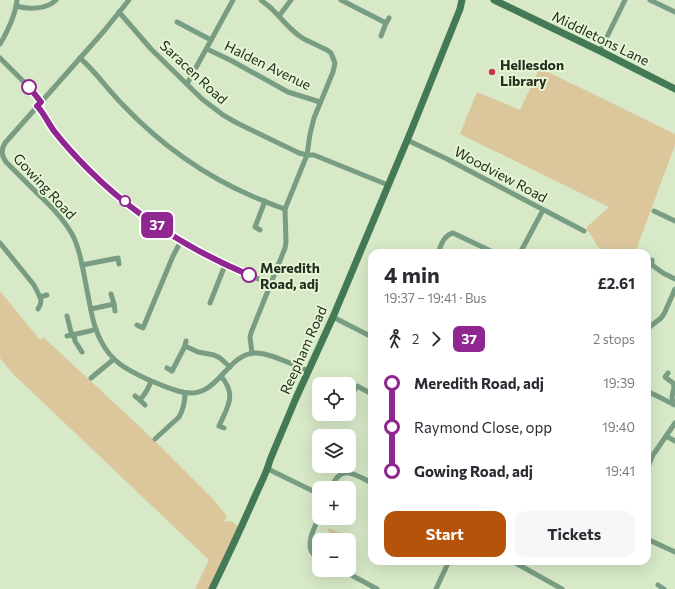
<!DOCTYPE html>
<html lang="en">
<head>
<meta charset="utf-8">
<style>
  body { margin:0; font-family:Commissioner,sans-serif; background:#f7f7f7; color:#2b2b33; height:100vh; display:flex; flex-direction:column; font-size:15px; white-space:nowrap }
  * { box-sizing:border-box; margin:0 }
  p { font-size:13px; color:#7c7c81 }
  .icon { flex:none; width:22px; height:22px; fill:none; stroke:currentColor; stroke-width:2; stroke-linecap:round; stroke-linejoin:round }
  .map { position:relative; flex:1; overflow:hidden }
  .side { position:absolute; left:368px; top:249px; width:283px; height:316px; display:flex; flex-direction:column; background:#fff; border-radius:12px; box-shadow:0 4px 16px #0002 }
  .side>* { flex:none }
  .badge { padding:0 8px; border-radius:6px; font-size:14px; line-height:26px }
  .tools { position:absolute; left:312px; top:377px; display:grid; gap:8px }
  .tools a { display:grid; place-items:center; width:44px; height:44px; border-radius:8px; background:#fff; box-shadow:0 4px 16px #0002; font-size:20px }
  .map>.badge { position:absolute; translate:-50% -50%; box-shadow:0 0 0 2px #fff }
  .legs { display:flex; align-items:center; gap:6px; height:44px; padding:0 16px; font-size:13px }
  .legs p { margin-inline-start:auto }
  .summary { display:flex; align-items:center; justify-content:space-between; height:68px; padding:0 16px }
  h1 { font-size:22px; font-weight:700; line-height:30px }
  .cta { display:flex; gap:8px; margin-top:auto; padding:8px 16px }
  .cta a { flex:1; height:46px; border-radius:12px; background:#b45309; color:#fff; font-size:16px; font-weight:700; line-height:46px; text-align:center }
  .cta a+a { background:#f7f7f7; color:#2b2b33 }
  ul { padding:0 16px; list-style:none }
  li { display:flex; align-items:center; gap:14px; height:44px; font-size:15px }
  li i { display:grid; place-items:center; width:6px; height:100%; margin:0 5px; background:currentColor }
  li i::after { content:''; width:10px; height:10px; margin:-5px; border:3px solid; border-radius:50%; background:#fff }
  li p { margin-inline-start:auto }
  li:first-child i { background:linear-gradient(#0000 50%,currentColor 0) }
  li:last-child i { background:linear-gradient(currentColor 50%,#0000 0) }
  .map>svg:first-child { display:block }
</style>
</head>
<body>
<div class="map">
<svg width="675" height="589" viewBox="0 0 675 589">
  <rect width="100%" height="100%" fill="#d7e9c7"/>
  <g fill="#dcc79d">
    <path d="M540,68l135,66v11l-40,108h-33l-13,-21 -3,-2 2,-4 21,-19 -149,-73 17,-42 43,18 13,-28z"/>
    <path d="M0,291l40,49 3,-3 79,73 35,33 55,55 15,18 -3,6 8,-1 7,7 -29,61h-15l14,-29 -197,-187 -12,-15z"/>
    <path d="M329,528l17,8 -1,2 -24,-2 2,-2 6,1 1,-2 -2,-2z"/>
  </g>
  <g fill="none" stroke-linecap="round" stroke-linejoin="round">
    <g stroke="#799d83" stroke-width="5">
      <path d="M129,0l-25,31 -99,112c-4,7 -4,12 1,19 10,10 21,21 32,32 14,13 28,27 36,44 7,15 9,32 12,47 4,19 6,39 15,56 11,22 27,29 48,39 10,4 19,8 29,11 40,13 46,-37 77,-38 14,-1 40,13 54,18"/>
      <path d="M261,0l10,8 19,20 8,7 6,4 23,11 4,3 4,10 -2,9 -19,46 -4,16 -3,21h7l74,30"/>
      <path d="M341,0l45,23 3,-5"/>
      <path d="M650,0l25,12"/>
      <path d="M16,6c13,4 31,3 40,-6"/>
      <path d="M119,12l32,37 51,50 21,16 14,8 62,30 8,2 -22,54 1,33 -1,6 -34,85 -1,4 2,16"/>
      <path d="M279,16l12,-16"/>
      <path d="M177,22l34,18"/>
      <path d="M381,36l5,-13"/>
      <path d="M0,44c7,-11 16,-31 17,-44"/>
      <path d="M207,49l25,12 56,31 32,10"/>
      <path d="M600,51l25,-51"/>
      <path d="M0,58l29,29 12,15"/>
      <path d="M80,58c16,14 28,32 43,47 37,39 82,71 131,92 10,4 21,9 31,12"/>
      <path d="M187,84l46,-84"/>
      <path d="M37,106c7,7 11,17 17,25 10,14 23,27 35,39 33,33 78,66 120,87 20,10 41,18 61,27"/>
      <path d="M407,140l40,19 137,72"/>
      <path d="M654,211l21,10"/>
      <path d="M260,230l-5,-3 10,-26"/>
      <path d="M0,243l34,42 6,12 1,4 -1,4 -2,4"/>
      <path d="M438,253c3,-8 6,-18 15,-20l42,20"/>
      <path d="M520,253l23,-43"/>
      <path d="M652,260v5l11,8 12,6"/>
      <path d="M82,265l36,-7 1,6"/>
      <path d="M40,297l7,-2"/>
      <path d="M210,303l15,-38"/>
      <path d="M114,304l1,7"/>
      <path d="M91,309l23,-5 -3,-10"/>
      <path d="M67,316l5,20"/>
      <path d="M333,317l39,20"/>
      <path d="M137,325l6,3 30,-72 8,-15"/>
      <path d="M647,329l14,-11 3,-4 11,-25"/>
      <path d="M74,335l1,6 7,11"/>
      <path d="M67,336l23,-5 6,-2"/>
      <path d="M186,341l-1,5 13,6 16,3 6,3 10,9"/>
      <path d="M167,368l5,3 13,-25"/>
      <path d="M668,373l-3,4 8,6 1,4 -2,10 1,7"/>
      <path d="M221,376c16,19 7,30 -2,50l5,2"/>
      <path d="M91,378l23,-19"/>
      <path d="M354,391l3,-5 15,8"/>
      <path d="M647,391l28,14"/>
      <path d="M135,396l5,4c5,-6 9,-12 11,-19"/>
      <path d="M140,400l5,5"/>
      <path d="M666,436l9,5"/>
      <path d="M155,439l24,-22c4,-7 6,-16 6,-24"/>
      <path d="M268,469l51,25"/>
      <path d="M647,469l6,-14 22,-32"/>
      <path d="M331,488c10,-25 23,-14 41,-5"/>
      <path d="M319,517c-4,10 -14,27 -6,37 1,1 5,3 6,4"/>
      <path d="M647,539l28,13"/>
      <path d="M512,561l50,28"/>
      <path d="M342,570l35,19"/>
      <path d="M658,585l6,4"/>
      <path d="M436,589l13,-28"/>
    </g>
    <g stroke="#437a55" stroke-width="7">
      <path d="M494,0l106,51 75,38"/>
      <path d="M212,589c15,-31 30,-63 44,-95 5,-11 11,-22 14,-34l26,-62 37,-81 78,-186 49,-122 2,-9"/>
    </g>
  </g>
  <g fill="none" stroke-linecap="round" stroke-linejoin="round">
    <g stroke="#fff" stroke-width="9">
      <path id="line-1" d="M29,87l12,15 -4,4c7,7 11,17 17,25 11,14 23,27 35,39 45,45 101,80 160,105"/>
    </g>
    <use href="#line-1" stroke="#90268f" stroke-width="6"/>
  </g>
  <circle fill="#c53449" stroke="#e4f6d4" stroke-width="1.5" cx="492" cy="72" r="4"/>
  <g fill="#fff" stroke="#90268f" stroke-width="2">
    <circle cx="29" cy="87" r="7"/>
    <circle cx="125" cy="201" r="5"/>
    <circle cx="249" cy="275" r="7"/>
  </g>
  <g text-anchor="middle" dominant-baseline="central" stroke-width="4" stroke-linejoin="round" paint-order="stroke">
    <g font-size="14" fill="#252c1f" stroke="#e4f6d4">
      <text transform="translate(601 38) rotate(26)">Middletons Lane</text>
      <text transform="translate(268 65) rotate(26)">Halden Avenue</text>
      <text transform="translate(194 72) rotate(43)">Saracen Road</text>
      <text transform="translate(501 174) rotate(28)">Woodview Road</text>
      <text transform="translate(45 186) rotate(47)">Gowing Road</text>
      <text transform="translate(303 350) rotate(-66)">Reepham Road</text>
    </g>
    <g font-size="14" font-weight="bold" fill="#252c1f" stroke="#e4f6d4" text-anchor="start">
      <text x="500" y="64">Hellesdon<tspan x="500" dy="16">Library</tspan></text>
    </g>
    <g font-size="14" font-weight="bold" fill="#252c1f" stroke="#e4f6d4" text-anchor="start">
      <text x="260" y="267">Meredith<tspan x="260" dy="16">Road, adj</tspan></text>
    </g>
  </g>
</svg>
<div class="tools">
<a><svg class="icon" aria-label="locate" viewBox="0 0 24 24"><circle cx="12" cy="12" r="6"/><path d="M12 2v4M12 18v4M2 12h4M18 12h4"/></svg></a>
<a><svg class="icon" aria-label="layers" viewBox="0 0 24 24"><path d="M12 4l9 5-9 5-9-5zM3 14l9 5 9-5"/></svg></a>
<a>+</a>
<a>−</a>
</div>
<b class="badge" style="left:157px;top:225px;background:#90268f;color:#fff">37</b>
<section class="side">
<div class="summary"><div><h1>4 min</h1><p>19:37 – 19:41 · Bus</p></div><b>£2.61</b></div>
<div class="legs"><svg class="icon" aria-label="walk" viewBox="0 0 24 24"><circle cx="13" cy="4" r="2"/><path d="M13 8l-2 6 4 7M11 14l-3 7M7 12l3-4h3l4 4"/></svg>2<svg class="icon" aria-label="forward" viewBox="0 0 24 24"><path d="M9 5l7 7-7 7"/></svg><b class="badge" style="background:#90268f;color:#fff">37</b><p>2 stops</p></div>
<ul>
<li><i style="color:#90268f"></i><b>Meredith Road, adj</b><p>19:39</p></li>
<li><i style="color:#90268f"></i><span>Raymond Close, opp</span><p>19:40</p></li>
<li><i style="color:#90268f"></i><b>Gowing Road, adj</b><p>19:41</p></li>
</ul>
<div class="cta"><a>Start</a><a>Tickets</a></div>
</section>
</div>
</body>
</html>
